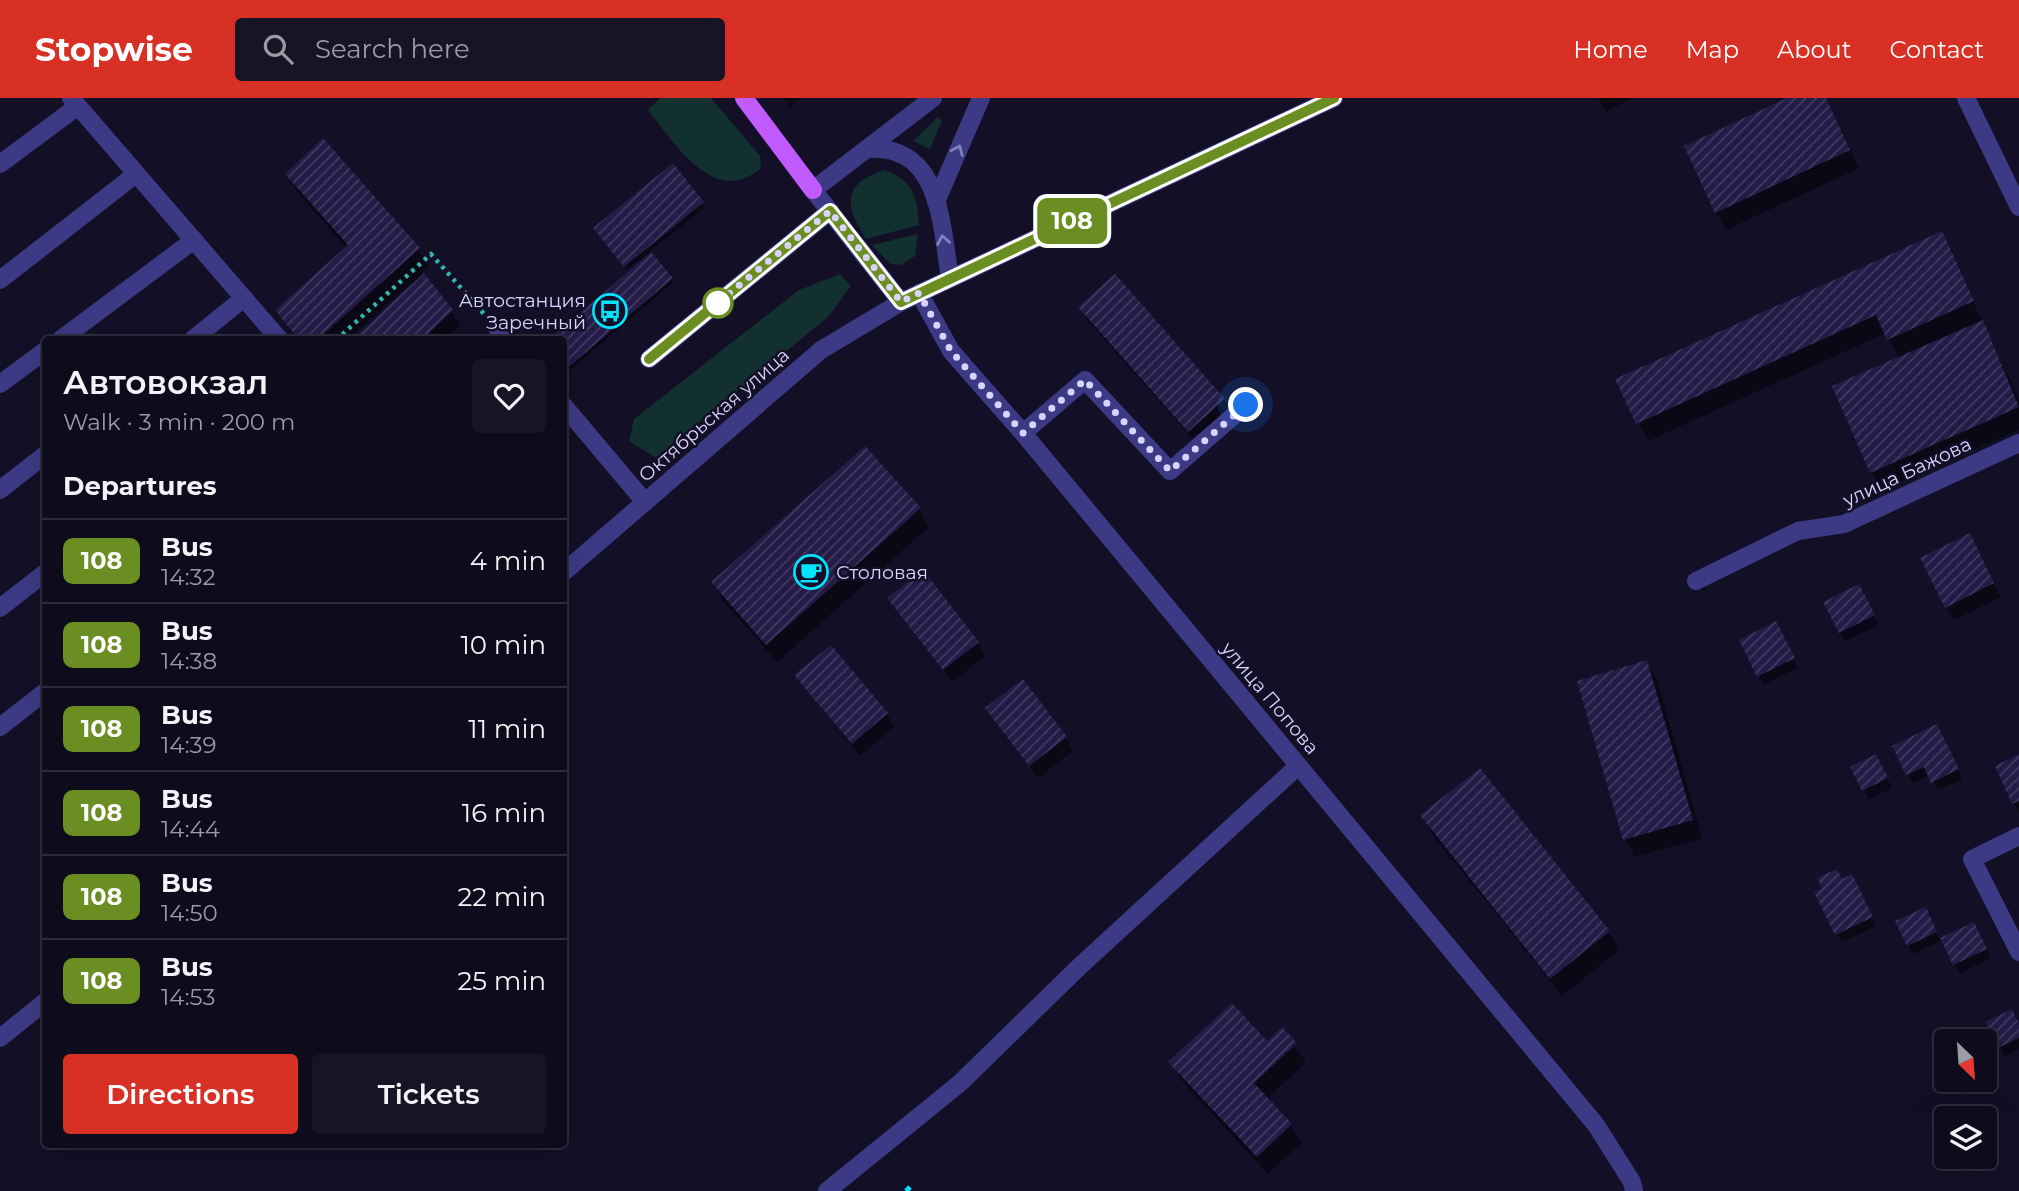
<!DOCTYPE html>
<html lang="en">
<head>
<meta charset="utf-8">
<style>
  body { margin:0; font-family:Montserrat,sans-serif; background:#171425; color:#f1f3f6; height:100vh; display:flex; flex-direction:column; font-size:26px; white-space:nowrap }
  * { box-sizing:border-box; margin:0 }
  p { font-size:23px; color:#9b9ba3 }
  .icon { flex:none; width:38px; height:38px; fill:none; stroke:currentColor; stroke-width:2; stroke-linecap:round; stroke-linejoin:round }
  .map { position:relative; flex:1; overflow:hidden }
  .panel { position:absolute; left:42px; top:238px; width:525px; height:812px; display:flex; flex-direction:column; background:#0e0b1c; border-radius:7px; box-shadow:0 7px 28px #0002,0 0 0 2px #2e2b3b }
  .panel>* { flex:none }
  .badge { padding:0 14px; border-radius:10px; font-size:24px; line-height:46px }
  .needle { width:46px; rotate:155deg }
  .buttons { position:absolute; left:1934px; top:931px; display:grid; gap:14px }
  .buttons a { display:grid; place-items:center; width:63px; height:63px; border-radius:7px; background:#0e0b1c; box-shadow:0 7px 28px #0002,0 0 0 2px #2e2b3b; font-size:35px }
  .you { position:absolute; width:35px; height:35px; margin:-18px; border:5px solid #fff; border-radius:50%; background:#1a73e8; box-shadow:0 0 0 10px #1a73e833 }
  .map>.badge { position:absolute; translate:-50% -50%; box-shadow:0 0 0 4px #fff }
  h2 { padding:0 21px; font-size:26px; line-height:63px }
  .round { display:grid; place-items:center; flex:none; width:74px; height:74px; border-radius:7px; background:#171425 }
  .summary { display:flex; align-items:center; justify-content:space-between; height:119px; padding:0 21px }
  h1 { font-size:33px; font-weight:600; line-height:52px }
  .primary-button { display:flex; gap:14px; margin-top:auto; padding:14px 21px }
  .primary-button a { flex:1; height:80px; border-radius:7px; background:#d93025; color:#fff; font-size:28px; font-weight:600; line-height:80px; text-align:center }
  .primary-button a+a { background:#171425; color:#f1f3f6 }
  ul { padding:0; list-style:none }
  li { display:flex; align-items:center; gap:21px; height:84px; padding:0 21px; border-top:2px solid #2e2b3b }
  li div { flex:1 }
  li b { display:block; font-size:26px }
  li em { font-style:normal }
  li .badge { min-width:77px; font-weight:700; text-align:center }
  header { display:flex; align-items:center; gap:42px; box-sizing:border-box; height:98px; padding:0 35px; background:#d93025; color:#fff }
  header strong { font-size:33px }
  nav { display:flex; gap:38px; margin-inline-start:auto; font-size:24px }
  .search { width:490px; height:63px; background:#171425; display:flex; align-items:center; gap:18px; box-sizing:border-box; padding:0 24px; border-radius:7px; color:#9b9ba3; font-size:26px }
  .map>svg:first-child { display:block }
</style>
</head>
<body>
<header>
<strong>Stopwise</strong>
<div class="search"><svg class="icon" aria-label="search" viewBox="0 0 24 24"><circle cx="10" cy="10" r="6"/><path d="M15 15l6 6"/></svg>Search here</div>
<nav><a>Home</a><a>Map</a><a>About</a><a>Contact</a></nav>
</header>
<div class="map">
<svg width="2019" height="1093" viewBox="0 0 2019 1093">
  <defs>
    <pattern id="building-hatch" width="6" height="6" patternUnits="userSpaceOnUse" patternTransform="scale(1.75)"><rect width="6" height="6" fill="#241b47"/><path d="M-1 1l2-2M0 6l6-6M5 7l2-2" fill="none" stroke="#433b63"/></pattern>
  </defs>
  <rect width="100%" height="100%" fill="#130f26"/>
  <g fill="#12302f">
    <path d="M660,0h51l49,58 1,12c-47,41 -87,-26 -113,-58z"/>
    <path d="M938,19l4,4 -12,28 -17,-8z"/>
    <path d="M885,72c28,11 32,26 34,55l-53,14c-22,-34 -24,-56 19,-69z"/>
    <path d="M918,136l-3,22 -14,9 -11,-1 -18,-19z"/>
    <path d="M840,176l11,12 -23,31 -172,141 -27,-17 5,-22 165,-129z"/>
  </g>
  <g fill="#0007">
    <path d="M782,0h19l-11,9z"/>
    <path d="M1598,0h36l-28,14z"/>
    <path d="M1792,0h34l33,70 -133,62 -10,-18z"/>
    <path d="M673,68l32,41 -56,45 25,30 -110,93v-35l77,-77 -2,-3 -12,9 -30,-37z"/>
    <path d="M287,76l131,75 11,18 -7,6 38,52 -16,15h-89l58,-55 -2,-2 -64,57h-50l-19,-29 69,-63 -50,-56z"/>
    <path d="M1941,135l78,167v30l-137,60 -10,-18 27,-114 -13,-25 -238,108 -30,-61z"/>
    <path d="M1080,209l144,93 8,13 -35,31 -109,-123z"/>
    <path d="M919,411l10,18 -152,135 -54,-61 -10,-18z"/>
    <path d="M1977,451l24,48 -47,23 -8,-13z"/>
    <path d="M1863,497l15,30 -33,16 -5,-9z"/>
    <path d="M889,501l89,44 8,13 -34,26z"/>
    <path d="M1781,534l17,36 -34,17 -5,-9z"/>
    <path d="M1647,564l10,18 45,158 -67,19 -10,-18z"/>
    <path d="M797,578l90,38 7,13 -34,29z"/>
    <path d="M987,610l79,30 7,13 -35,27z"/>
    <path d="M1941,637l21,44 -24,11 -8,-15 -17,8 -19,-36z"/>
    <path d="M2019,658v56l-5,-9z"/>
    <path d="M1881,667l11,23 -23,11 -17,-31z"/>
    <path d="M1422,718l187,116 10,18 -57,46 -130,-162z"/>
    <path d="M1841,783l15,4 20,41 -34,16 -5,-8z"/>
    <path d="M1930,820l10,22 33,-16 18,34 -31,15 -17,-33 -30,14 -5,-9z"/>
    <path d="M2019,928v23l-14,7 -5,-9z"/>
    <path d="M1282,932l24,32 -39,37 24,26 10,18 -33,31 -87,-94 -10,-18 96,-19z"/>
  </g>
  <g fill="url(#building-hatch)">
    <path d="M1787,0h39l24,52 -135,63 -31,-67z"/>
    <path d="M323,40l97,110 -103,92h-18l-24,-30 73,-65 -63,-71z"/>
    <path d="M673,65l31,39 -80,65 -31,-39z"/>
    <path d="M1942,133l32,70 -87,39 -11,-25 -240,109 -21,-45z"/>
    <path d="M651,154l22,26 -109,93v-31h-16z"/>
    <path d="M424,175l29,37 -31,30h-70z"/>
    <path d="M1115,176l110,125 -37,33 -110,-125z"/>
    <path d="M1983,222l36,87 -149,66 -38,-87z"/>
    <path d="M865,348l56,62 -155,137 -55,-63z"/>
    <path d="M1970,435l24,50 -49,25 -25,-50z"/>
    <path d="M923,472l56,72 -36,28 -56,-72z"/>
    <path d="M1859,486l16,31 -36,18 -16,-31z"/>
    <path d="M1776,523l19,37 -38,19 -18,-37z"/>
    <path d="M831,547l57,68 -36,31 -58,-69z"/>
    <path d="M1647,562l46,160 -70,20 -46,-159z"/>
    <path d="M1023,581l44,58 -38,29 -44,-58z"/>
    <path d="M1937,626l22,45 -28,14 -7,-16 -18,8 -14,-29z"/>
    <path d="M1876,656l12,24 -26,13 -12,-24z"/>
    <path d="M2019,656v47l-7,3 -17,-38z"/>
    <path d="M1480,670l130,163 -60,48 -130,-164z"/>
    <path d="M1837,771l5,10 10,-5 21,43 -38,18 -21,-43 8,-4 -5,-10z"/>
    <path d="M1926,809l11,25 -30,14 -12,-25z"/>
    <path d="M1974,824l13,27 -34,16 -13,-27z"/>
    <path d="M1232,905l35,38 15,-14 15,16 -43,40 38,41 -35,33 -89,-95z"/>
    <path d="M2012,911l7,15v14l-21,10 -13,-26z"/>
  </g>
  <g fill="none" stroke-linecap="round" stroke-linejoin="round">
    <path stroke="#2fb8b0" stroke-width="4.5" stroke-dasharray="3.5 5" stroke-linecap="butt" d="M336,242l95,-86 53,60"/>
    <g stroke="#3d3a85" stroke-width="18">
      <path d="M71,0l209,242"/>
      <path d="M933,0l-120,92 88,112 433,-204"/>
      <path d="M1966,0l53,109"/>
      <path d="M866,51c75,-6 75,75 84,129"/>
      <path d="M0,66l78,-58"/>
      <path d="M936,104l45,-104"/>
      <path d="M0,182l136,-106"/>
      <path d="M919,195l32,58 72,82 573,692 36,57 2,9"/>
      <path d="M497,230l9,12"/>
      <path d="M60,242l134,-100"/>
      <path d="M192,242l52,-42"/>
      <path d="M649,261l181,-148"/>
      <path d="M0,286l46,-34"/>
      <path d="M564,308l81,96"/>
      <path d="M1023,335l62,-53 85,91 76,-66"/>
      <path d="M0,392l46,-36"/>
      <path d="M564,474l257,-222 80,-48"/>
      <path d="M1696,483l102,-50 46,-7 175,-81"/>
      <path d="M0,510l46,-36"/>
      <path d="M0,629l46,-36"/>
      <path d="M2019,738l-47,23 47,93"/>
      <path d="M0,940l46,-37"/>
      <path d="M827,1093l133,-108 120,-117 218,-200"/>
    </g>
    <path stroke="#c25bff" stroke-width="18" d="M744,0l69,92"/>
    <path stroke="#00e5ff" stroke-width="5" stroke-dasharray="10 9" stroke-linecap="butt" d="M906,1093l4,-4"/>
  </g>
  <defs><path id="oneway-chevron" d="M-2-3.5L2.5 0L-2 3.5" fill="none" stroke-width="1.6" stroke-linecap="round" stroke-linejoin="round" transform="scale(1.75)"/></defs>
  <g stroke="#837fbc">
    <use href="#oneway-chevron" transform="translate(958 52) rotate(-67)"/>
    <use href="#oneway-chevron" transform="translate(943 142) rotate(-100)"/>
  </g>
  <g fill="none" stroke-linecap="round" stroke-linejoin="round">
    <g stroke="#fff" stroke-width="16">
      <path id="line" d="M649,261l181,-148 71,91 433,-204"/>
    </g>
    <use href="#line" stroke="#6b8e23" stroke-width="10"/>
    <path stroke="#d9d4ff" stroke-width="7" stroke-dasharray="0 12.6" d="M718,205l-9,7 121,-99 71,91 18,-9 32,58 72,82 62,-53 85,91 76,-66"/>
  </g>
  <defs>
    <g id="bus-ring" transform="scale(1.75)"><circle r="9.5" fill="#130f26" stroke="#00e5ff" stroke-width="1.5"/><path d="M-5-6H5V4H4V6H2V4H-2V6H-4V4H-5ZM-3.5-4V0h7V-4ZM-3.5 1.2v1.5H-2V1.2ZM2 1.2v1.5H3.5V1.2Z" fill="#00e5ff"/></g>
    <g id="cafe-ring" transform="scale(1.75)"><circle r="9.5" fill="#130f26" stroke="#00e5ff" stroke-width="1.5"/><path d="M-5.5-4.5H6V0H3Q3 3.5 0 3.5H-2.5Q-5.5 3.5-5.5 0ZM3-3.2v2h1.7v-2ZM-6 4.5H4V6H-6Z" fill="#00e5ff"/></g>
  </defs>
  <g fill-rule="evenodd">
    <use href="#bus-ring" x="610" y="213"/>
    <use href="#cafe-ring" x="811" y="474"/>
  </g>
  <circle fill="#fff" stroke="#6b8e23" stroke-width="3.5" cx="718" cy="205" r="14"/>
  <g text-anchor="middle" dominant-baseline="central" stroke-width="5" stroke-linejoin="round" paint-order="stroke">
    <g font-size="19" fill="#d9d4ff" stroke="#130f26" text-anchor="end">
      <text x="586" y="202">Автостанция<tspan x="586" dy="22">Заречный</tspan></text>
      <text x="836" y="474" text-anchor="start">Столовая</text>
    </g>
    <g font-size="19" fill="#d9d4ff" stroke="#130f26">
      <text transform="translate(714 317) rotate(-41)">Октябрьская улица</text>
      <text transform="translate(1907 374) rotate(-25)">улица Бажова</text>
      <text transform="translate(1270 600) rotate(50)">улица Попова</text>
    </g>
  </g>
</svg>
<div class="buttons">
<a><svg class="needle" viewBox="-14 -14 28 28"><path d="M0-13l5 13h-10z" fill="#e53935"/><path d="M0 13l5-13h-10z" fill="#9b9ba3"/></svg></a>
<a><svg class="icon" aria-label="layers" viewBox="0 0 24 24"><path d="M12 4l9 5-9 5-9-5zM3 14l9 5 9-5"/></svg></a>
</div>
<div class="you" style="left:1246px;top:307px"></div>
<b class="badge" style="left:1072px;top:123px;background:#6b8e23;color:#fff">108</b>
<section class="panel">
<div class="summary"><div><h1>Автовокзал</h1><p>Walk · 3 min · 200 m</p></div><a class="round"><svg class="icon" aria-label="heart" viewBox="0 0 24 24"><path d="M12 20l-8-8c-3-5 5-10 8-4 3-6 11-1 8 4z"/></svg></a></div>
<h2>Departures</h2>
<ul>
<li><span class="badge" style="background:#6b8e23;color:#fff">108</span><div><b>Bus</b><p>14:32</p></div><em>4 min</em></li>
<li><span class="badge" style="background:#6b8e23;color:#fff">108</span><div><b>Bus</b><p>14:38</p></div><em>10 min</em></li>
<li><span class="badge" style="background:#6b8e23;color:#fff">108</span><div><b>Bus</b><p>14:39</p></div><em>11 min</em></li>
<li><span class="badge" style="background:#6b8e23;color:#fff">108</span><div><b>Bus</b><p>14:44</p></div><em>16 min</em></li>
<li><span class="badge" style="background:#6b8e23;color:#fff">108</span><div><b>Bus</b><p>14:50</p></div><em>22 min</em></li>
<li><span class="badge" style="background:#6b8e23;color:#fff">108</span><div><b>Bus</b><p>14:53</p></div><em>25 min</em></li>
</ul>
<div class="primary-button"><a>Directions</a><a>Tickets</a></div>
</section>
</div>
</body>
</html>
